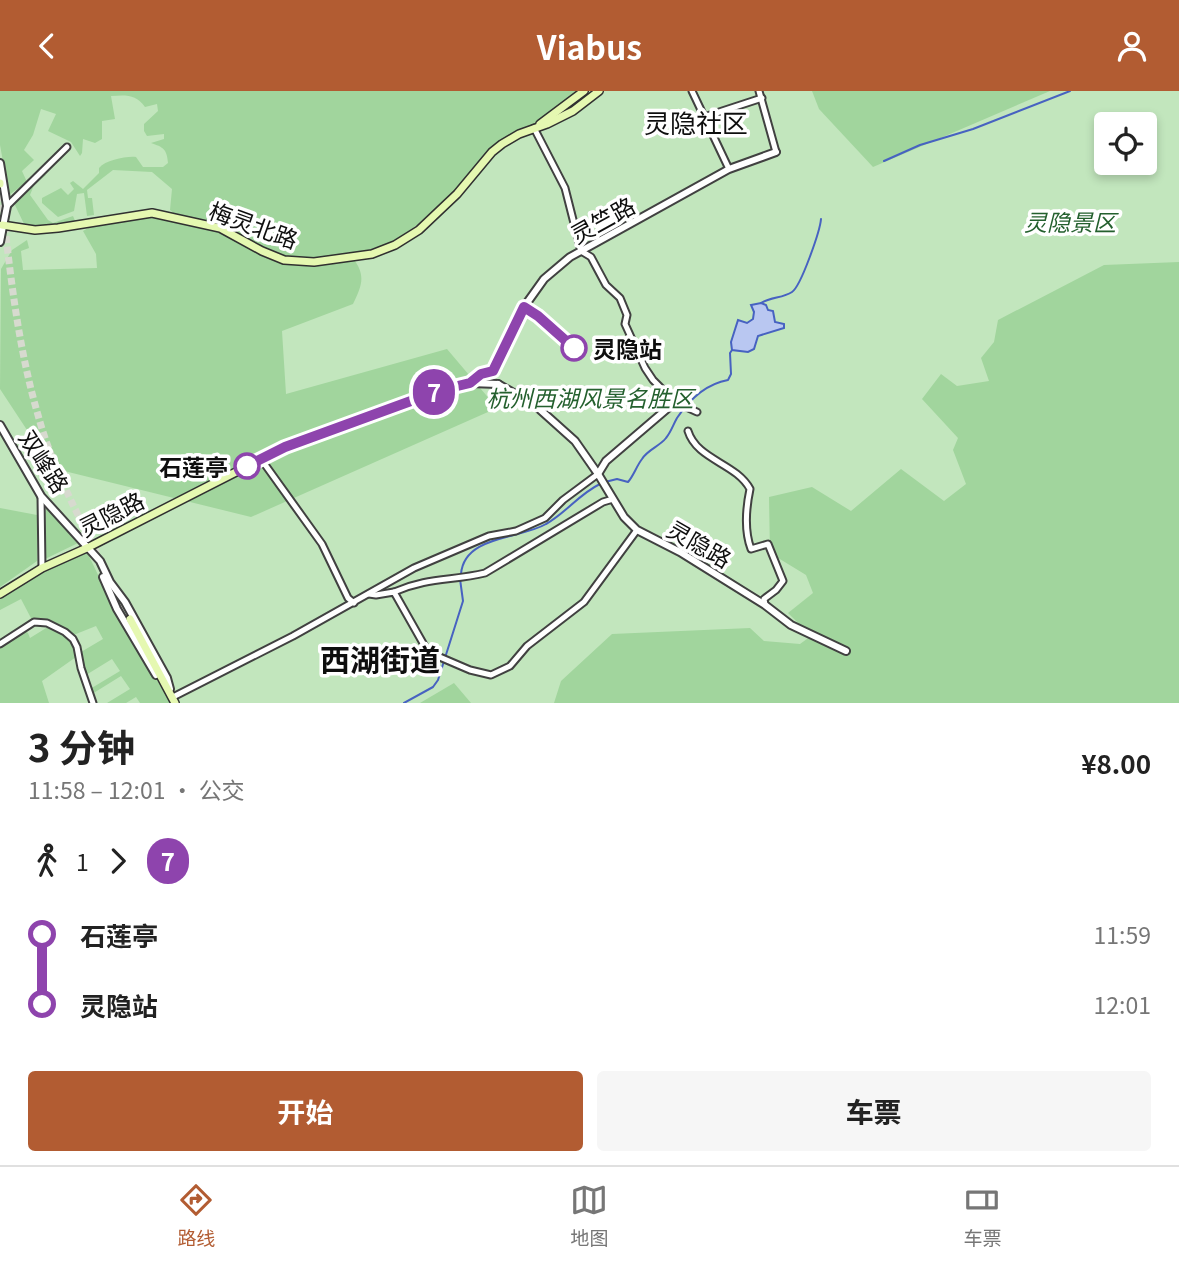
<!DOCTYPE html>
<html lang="zh">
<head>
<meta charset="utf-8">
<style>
  body { margin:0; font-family:Georgia,"Noto Sans SC",serif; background:#f6f6f6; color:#222; height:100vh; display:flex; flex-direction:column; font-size:26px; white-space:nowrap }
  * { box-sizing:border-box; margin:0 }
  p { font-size:23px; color:#767676 }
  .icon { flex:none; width:38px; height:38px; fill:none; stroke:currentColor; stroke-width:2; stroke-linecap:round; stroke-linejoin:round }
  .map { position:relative; height:612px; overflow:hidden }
  .panel { display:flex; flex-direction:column; background:#fff; flex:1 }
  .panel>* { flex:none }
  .badge { padding:0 14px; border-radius:23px; font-size:24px; line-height:46px }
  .fabs { position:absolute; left:1094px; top:21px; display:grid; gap:14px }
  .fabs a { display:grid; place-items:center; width:63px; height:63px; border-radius:7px; background:#fff; box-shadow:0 4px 10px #0003; font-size:35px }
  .map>.badge { position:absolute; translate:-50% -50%; box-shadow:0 0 0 4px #fff }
  .legs { display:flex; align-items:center; gap:10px; height:77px; padding:0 28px; font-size:23px }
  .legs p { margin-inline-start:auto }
  .headline { display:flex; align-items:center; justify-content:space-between; height:119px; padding:0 28px }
  h1 { font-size:38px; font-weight:700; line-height:52px }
  .button { display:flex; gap:14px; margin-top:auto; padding:14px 28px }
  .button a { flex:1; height:80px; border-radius:7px; background:#b25c32; color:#fff; font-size:28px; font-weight:700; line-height:80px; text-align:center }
  .button a+a { background:#f6f6f6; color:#222 }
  ul { padding:0 28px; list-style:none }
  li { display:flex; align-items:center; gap:24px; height:70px; font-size:26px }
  li i { display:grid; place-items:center; width:10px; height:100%; margin:0 9px; background:currentColor }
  li i::after { content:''; width:18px; height:18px; margin:-9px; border:5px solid; border-radius:50%; background:#fff }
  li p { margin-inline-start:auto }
  li:first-child i { background:linear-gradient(#0000 50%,currentColor 0) }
  li:last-child i { background:linear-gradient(currentColor 50%,#0000 0) }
  header { display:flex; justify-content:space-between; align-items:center; height:91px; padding:0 28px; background:#b25c32; color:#fff; font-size:32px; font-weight:700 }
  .tab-bar { display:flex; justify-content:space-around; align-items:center; height:98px; border-top:2px solid #e0e0e0; background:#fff; font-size:19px; color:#767676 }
  .tab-bar a { display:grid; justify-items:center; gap:4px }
  .tab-bar .on { color:#b25c32 }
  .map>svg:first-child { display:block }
</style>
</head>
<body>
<header><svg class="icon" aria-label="back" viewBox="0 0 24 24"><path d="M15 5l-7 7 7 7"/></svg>Viabus<svg class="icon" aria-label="person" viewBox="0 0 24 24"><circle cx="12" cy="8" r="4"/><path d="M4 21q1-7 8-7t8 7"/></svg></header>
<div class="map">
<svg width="1179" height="612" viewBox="0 0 1179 612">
  <rect width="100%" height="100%" fill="#fbfef1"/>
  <path fill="#c2e6bd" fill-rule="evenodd" d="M0,0h1179v612h-1179zM1106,33h38v39h-38z"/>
  <g fill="#a1d59d">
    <path d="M0,0h580l-47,35 -40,20 -41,47 -35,32 -27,18 -34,11 -1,7c11,16 6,26 -2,43l-71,27 4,63 161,-45 50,59 -246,109 -199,-49 -52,-79 1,-120 11,-19 15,-10 2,8 -8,3 2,19 74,-2 -1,-14 -13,-23 7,-4 67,-11 25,5 -12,-11 2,-21 -20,-17 -39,-2 -26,20 1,8h4l2,17 -7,1 -3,-23 -7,1 -3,17 -16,6 -16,-14v-5l19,-10 7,7 6,-6 -4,-6 3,-2 10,8 16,-16v-5c7,-8 27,-12 37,-11l7,10h20l5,-4c-1,-14 -5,-16 -17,-20l13,-4v-5l-17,2 -3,-5v-7l14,-13 -1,-7 -12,3c-9,-13 -19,-12 -34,-11l4,23 -13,2v18l-7,4 -12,-4 -1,14 -2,3 -9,-14 -23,-11 8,-17 -15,-5 -8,26 -9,15 10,10 -12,11 5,11 -18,13 -9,-50z"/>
    <path d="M812,0h238l-177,76 -54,-58z"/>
    <path d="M44,83l2,1 -12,10 -4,10 18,25 5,3 20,-7 3,7 -41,4 -10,-1 -11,-23z"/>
    <path d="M1179,171v441h-625l7,-22 51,-47 138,-6 14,13 36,3 11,-8 -23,-23 25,-20 -7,-18 -36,-22 -1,-56 43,-10 39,24 50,-42 43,32 22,-17 -13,-34 5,-12 -36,-39 19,-25 16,12 32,-5 -8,-23 13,-16 4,-22 106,-55z"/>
    <path d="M0,417l37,7v46l-37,26z"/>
    <path d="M50,417l28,35 -33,16 1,-50z"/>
    <path d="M84,463h4l25,52 58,97h-31l-4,-6 -10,6h-19l23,-14 -9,-13 -29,18 -2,-5 30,-18 -8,-12 -26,16 -5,-23 22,-13 -7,-13 -25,10c-11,-14 -21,-16 -39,-16l-11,-21 -21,11v-11l40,-26z"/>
    <path d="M51,534c13,8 24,17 25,32l-34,24 7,22h-49v-57l23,-16 5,3 2,5z"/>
    <path d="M454,592l17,20h-51z"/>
  </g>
  <path fill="#b9c7f1" stroke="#4762c1" stroke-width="2" d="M761,212l5,2 2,5 5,1 2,11 9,2v4l-26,8 -4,13 -6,3 -16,-2 -1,-8 7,-22 9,3 6,-4 1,-7 -3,-7z"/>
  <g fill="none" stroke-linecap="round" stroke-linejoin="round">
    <g stroke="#4762c1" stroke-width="2">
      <path d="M884,70l36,-16 53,-16 97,-38"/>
      <path d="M761,212c10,-6 22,-5 31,-11 9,-6 28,-61 29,-73"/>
      <path d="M605,391l12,-3 11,3c6,-7 8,-15 14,-23 5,-9 18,-13 24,-21 5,-6 7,-13 11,-20 12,-18 29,-34 51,-38l3,-6 -1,-21 2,-3"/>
      <path d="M461,483c3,-39 60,-35 85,-50 20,-11 33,-30 54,-40"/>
      <path d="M404,612l29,-16 5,-7 25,-79 -3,-22"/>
    </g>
    <g stroke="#d7dacf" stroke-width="7" stroke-dasharray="7 3.5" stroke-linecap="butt">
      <path d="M0,93c9,77 16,156 38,231 14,52 40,99 63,147"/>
      <path d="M118,503l12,25"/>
    </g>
    <g stroke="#414141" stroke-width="9">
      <g id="minor">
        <path d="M692,0l37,78"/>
        <path d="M759,0l17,61"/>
        <path d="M704,26l58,-19"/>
        <path d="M534,37l31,60 16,63 10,6 15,28 14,13 7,17 -2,9 20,44 8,12 22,22 22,10"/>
        <path d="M7,115l60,-59"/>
        <path d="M688,340c9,29 48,32 62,58 -4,19 -6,41 1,60l17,-5 15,37 -7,9 -12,9 1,6"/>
        <path d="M261,368l61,85 26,54 6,5"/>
        <path d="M41,405l1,72"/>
        <path d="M394,501c34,-15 58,-11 91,-19l118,-71 10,-3"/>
        <path d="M369,503l7,1 18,-3 34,60 42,18 21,5 19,-9 17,-20 57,-44 53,-72"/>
        <path d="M0,553l34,-22 13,1 18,9 8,7 4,8 4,21 12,35"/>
        <path d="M173,606l120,-61 121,-68 75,-32 27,-5 29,-13 18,-18 35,-26"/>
      </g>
    </g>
    <g stroke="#414141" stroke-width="10">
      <g id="tertiary">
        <path d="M0,72l7,43 -7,36"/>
        <path d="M493,280l31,-64 20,-28 26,-22 159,-88 47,-17"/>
        <path d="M470,292l28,1"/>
        <path d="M470,292l11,-9 12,-3"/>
        <path d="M498,293l38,22 39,35 23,33 26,43 13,13 43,22 85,53 26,20 55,26"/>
        <path d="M0,334l41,71 59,65 10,21 15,20 42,76 3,11"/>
        <path d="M598,383l8,-13 69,-59"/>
        <path d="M103,486l14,32 39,66"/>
      </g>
    </g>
    <g stroke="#303030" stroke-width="10">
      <g id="secondary">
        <path d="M540,33l44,-33"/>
        <path d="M0,92v1"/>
        <path d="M2,134l33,5 23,-2 94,-15 68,15 42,23 22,9 30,2 58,-8 23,-9 24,-15 38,-36 35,-42 10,-8 17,-10 28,-10 26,-13 26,-20"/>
        <path d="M0,503l42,-26 47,-21 196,-100 156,-57 29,-7"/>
        <path d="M130,528l45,84"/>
      </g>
    </g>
    <use href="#minor" stroke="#fff" stroke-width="5"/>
    <use href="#tertiary" stroke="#fff" stroke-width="6"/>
    <use href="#secondary" stroke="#e5f8b1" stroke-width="7"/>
  </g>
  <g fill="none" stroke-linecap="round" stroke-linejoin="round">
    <g stroke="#fff" stroke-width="16">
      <path id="line-1" d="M247,375l38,-19 156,-57 29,-7 11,-9 12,-3 31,-64 14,9 36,32"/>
    </g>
    <use href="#line-1" stroke="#8e44ad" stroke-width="10"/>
  </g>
  <g fill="#fff" stroke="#8e44ad" stroke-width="3.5">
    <circle cx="574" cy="257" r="12"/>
    <circle cx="247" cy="375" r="12"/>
  </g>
  <g text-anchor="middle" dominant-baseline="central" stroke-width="7" stroke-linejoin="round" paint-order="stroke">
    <g font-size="23" fill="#0e0e0e" stroke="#fff">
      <text transform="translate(602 128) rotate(-29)">灵竺路</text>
      <text transform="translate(254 133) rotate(20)">梅灵北路</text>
      <text transform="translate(45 370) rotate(57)">双峰路</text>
      <text transform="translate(111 422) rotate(-27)">灵隐路</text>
      <text transform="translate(700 452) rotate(30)">灵隐路</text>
    </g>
    <g font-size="23" font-style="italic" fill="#24602e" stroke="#fff">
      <text x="1070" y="130">灵隐景区</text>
      <text x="590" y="306">杭州西湖风景名胜区</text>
    </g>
    <g font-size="23" font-weight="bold" fill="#0e0e0e" stroke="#fff" text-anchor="start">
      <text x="593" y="257">灵隐站</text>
      <text x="228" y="375" text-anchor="end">石莲亭</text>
    </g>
    <g font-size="26" fill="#0e0e0e" stroke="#fff">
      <text x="696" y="30">灵隐社区</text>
    </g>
    <g font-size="30" font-weight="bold" fill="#0e0e0e" stroke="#fff">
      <text x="380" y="567">西湖街道</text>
    </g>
  </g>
</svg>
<div class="fabs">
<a><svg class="icon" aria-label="locate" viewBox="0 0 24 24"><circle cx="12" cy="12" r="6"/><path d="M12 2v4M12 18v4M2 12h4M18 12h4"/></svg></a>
</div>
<b class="badge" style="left:434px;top:301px;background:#8e44ad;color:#fff">7</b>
</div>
<section class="panel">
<div class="headline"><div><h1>3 分钟</h1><p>11:58 – 12:01 · 公交</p></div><b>¥8.00</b></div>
<div class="legs"><svg class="icon" aria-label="walk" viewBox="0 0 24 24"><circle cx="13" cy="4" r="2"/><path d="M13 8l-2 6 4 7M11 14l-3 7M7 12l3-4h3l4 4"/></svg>1<svg class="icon" aria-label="forward" viewBox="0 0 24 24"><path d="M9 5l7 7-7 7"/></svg><b class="badge" style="background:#8e44ad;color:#fff">7</b></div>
<ul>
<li><i style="color:#8e44ad"></i><b>石莲亭</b><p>11:59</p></li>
<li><i style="color:#8e44ad"></i><b>灵隐站</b><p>12:01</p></li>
</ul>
<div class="button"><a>开始</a><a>车票</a></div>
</section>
<nav class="tab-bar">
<a class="on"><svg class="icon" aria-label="directions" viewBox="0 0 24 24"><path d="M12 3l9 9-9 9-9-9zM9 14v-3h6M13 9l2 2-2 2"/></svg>路线</a>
<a><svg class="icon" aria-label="map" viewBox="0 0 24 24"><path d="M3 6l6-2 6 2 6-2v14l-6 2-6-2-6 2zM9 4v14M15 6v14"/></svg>地图</a>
<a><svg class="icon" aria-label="tickets" viewBox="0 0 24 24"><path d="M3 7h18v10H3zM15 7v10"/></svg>车票</a>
</nav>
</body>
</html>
